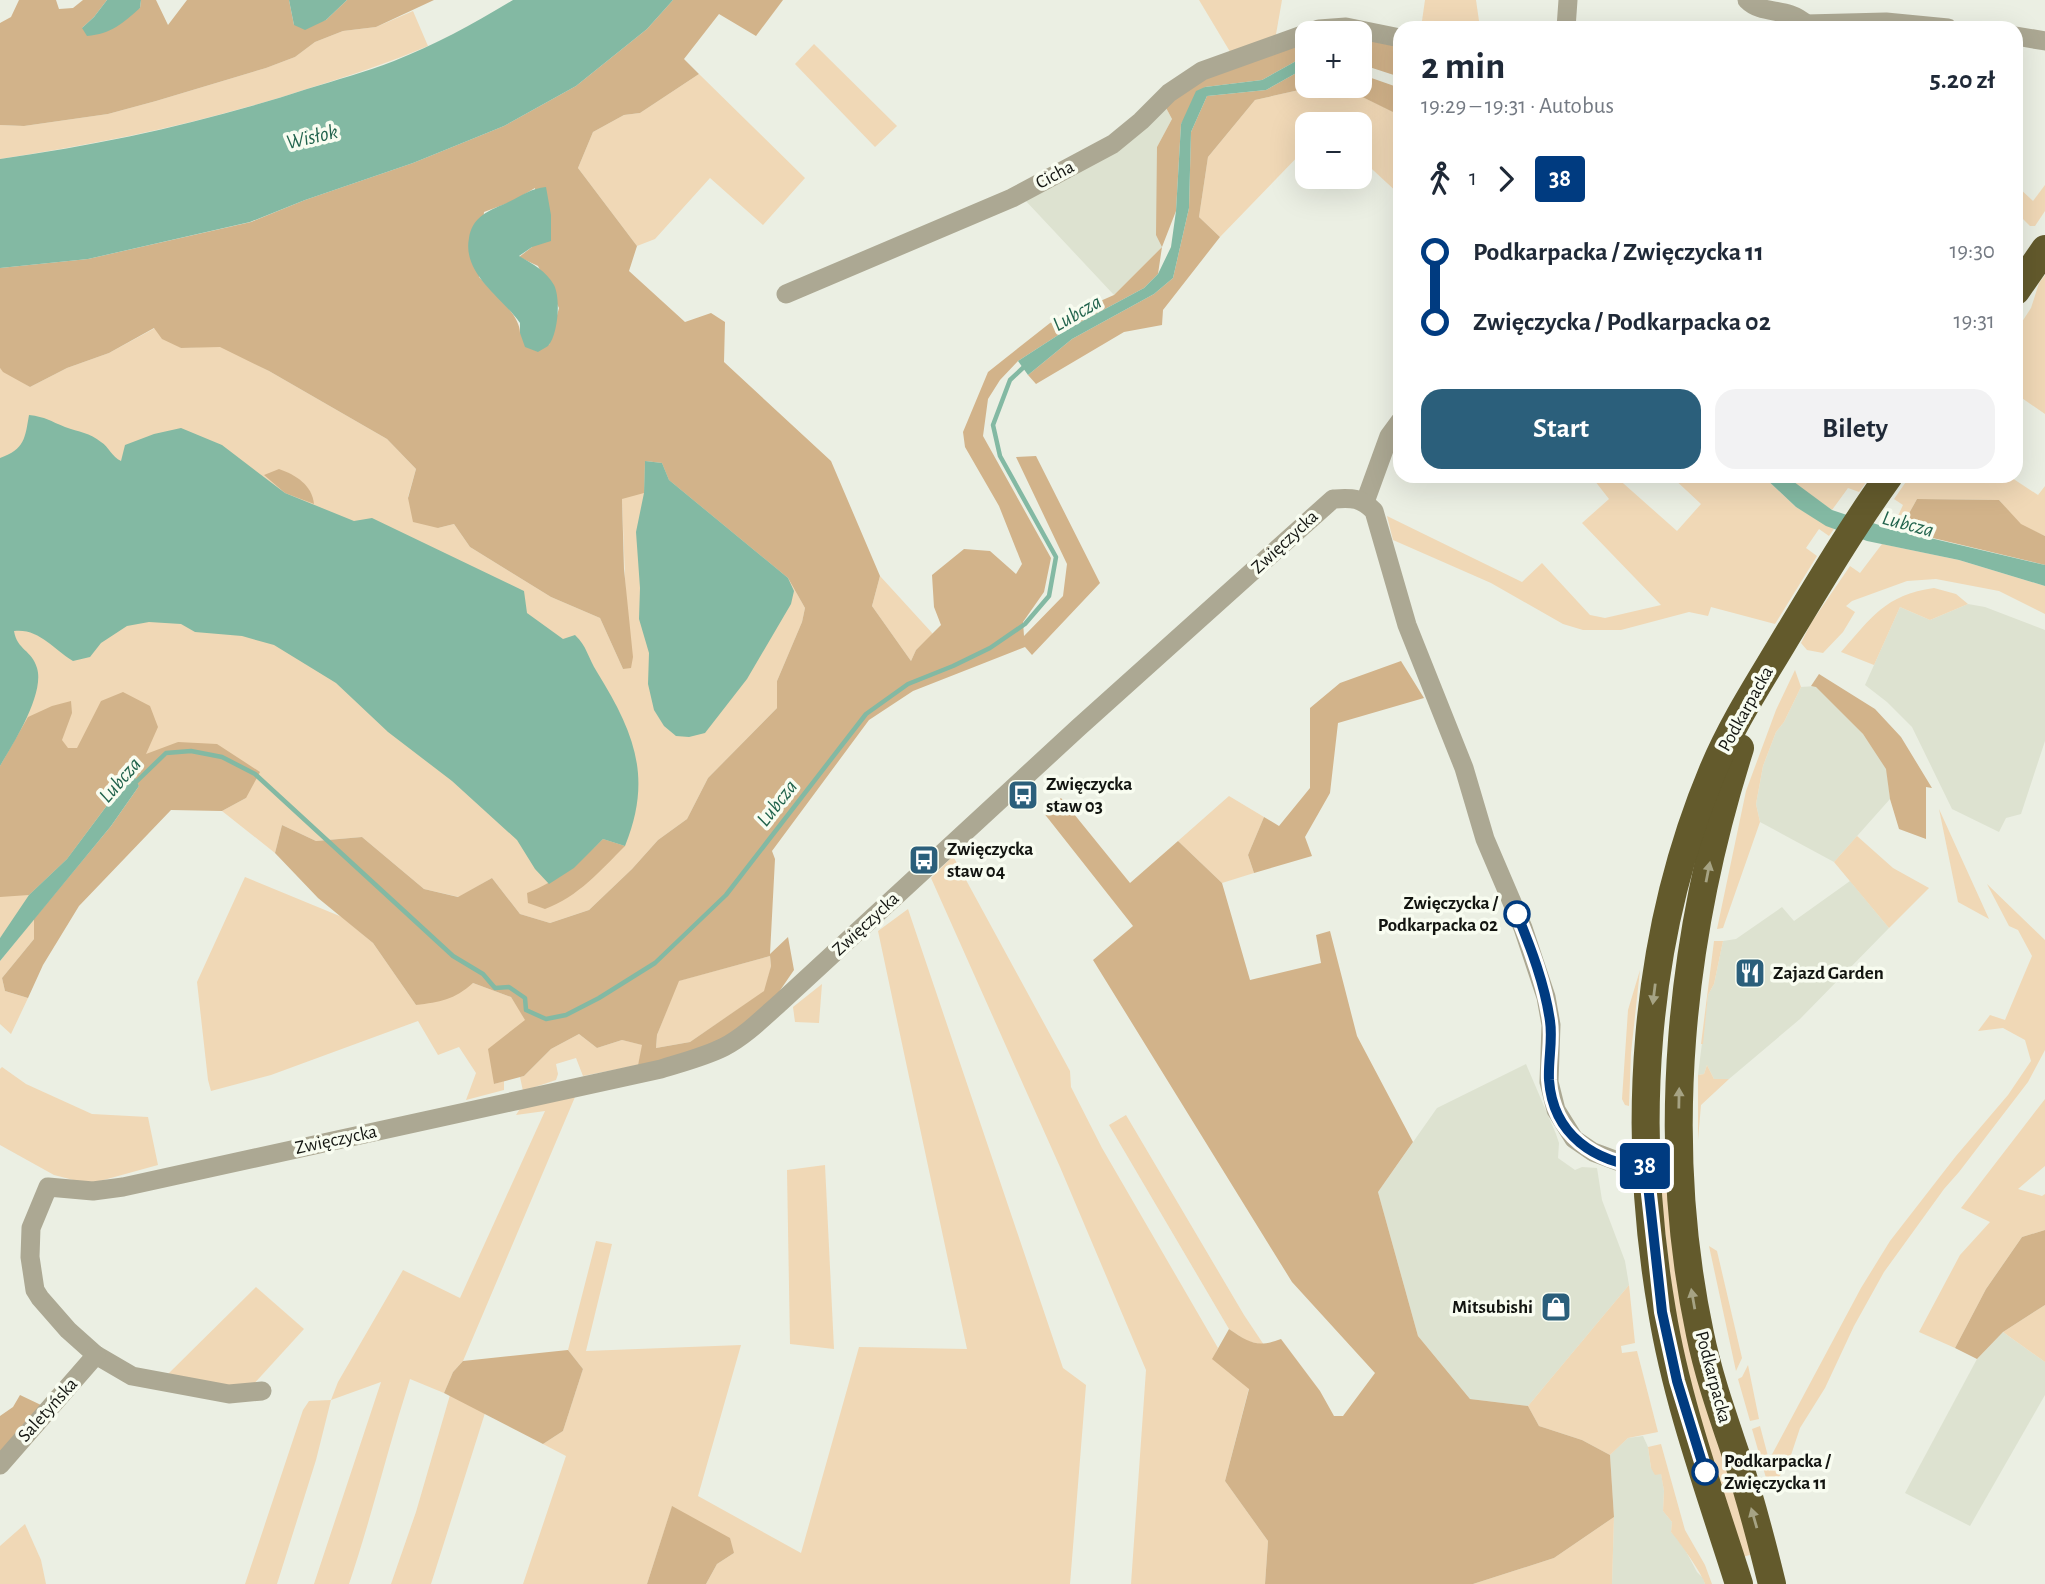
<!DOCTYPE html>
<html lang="pl">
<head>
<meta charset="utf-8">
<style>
  body { margin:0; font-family:"Alegreya Sans",sans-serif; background:#f2f2f3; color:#1f2937; height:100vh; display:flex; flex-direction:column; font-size:26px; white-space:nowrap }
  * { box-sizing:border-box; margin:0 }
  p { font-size:23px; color:#747a83 }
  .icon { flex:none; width:38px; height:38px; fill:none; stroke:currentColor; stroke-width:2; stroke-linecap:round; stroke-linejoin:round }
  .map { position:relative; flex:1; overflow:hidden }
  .side { position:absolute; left:1393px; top:21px; width:630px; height:462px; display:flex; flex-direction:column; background:#fff; border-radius:21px; box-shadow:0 7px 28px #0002 }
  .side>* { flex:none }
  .badge { padding:0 14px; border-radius:5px; font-size:24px; line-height:46px }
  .tools { position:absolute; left:1295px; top:21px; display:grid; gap:14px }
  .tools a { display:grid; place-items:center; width:77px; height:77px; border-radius:14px; background:#fff; box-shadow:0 7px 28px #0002; font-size:35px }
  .map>.badge { position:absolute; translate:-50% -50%; box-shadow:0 0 0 4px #fff }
  .legs { display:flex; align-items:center; gap:10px; height:77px; padding:0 28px; font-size:23px }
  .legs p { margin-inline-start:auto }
  .overview { display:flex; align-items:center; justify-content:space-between; height:119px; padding:0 28px }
  h1 { font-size:38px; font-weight:600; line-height:52px }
  .action { display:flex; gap:14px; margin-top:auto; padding:14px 28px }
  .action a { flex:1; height:80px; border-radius:21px; background:#2b5f7b; color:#fff; font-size:28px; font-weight:600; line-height:80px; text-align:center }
  .action a+a { background:#f2f2f3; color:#1f2937 }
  ul { padding:0 28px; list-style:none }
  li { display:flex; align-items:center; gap:24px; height:70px; font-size:26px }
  li i { display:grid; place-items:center; width:10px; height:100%; margin:0 9px; background:currentColor }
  li i::after { content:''; width:18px; height:18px; margin:-9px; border:5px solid; border-radius:50%; background:#fff }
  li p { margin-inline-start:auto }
  li:first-child i { background:linear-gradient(#0000 50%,currentColor 0) }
  li:last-child i { background:linear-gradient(currentColor 50%,#0000 0) }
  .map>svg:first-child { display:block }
</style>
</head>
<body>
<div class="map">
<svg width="2045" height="1584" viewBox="0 0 2045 1584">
  <rect width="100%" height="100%" fill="#ebefe3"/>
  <g fill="#dde2d0">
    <path d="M1164,104l8,15 -15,28 5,100 -48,48 -89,-95z"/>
    <path d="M1968,604l17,3 60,23v111l-24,73 -15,4 -7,14 -47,-23 -40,-82 -25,-25 -22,-17 35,-78 30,13z"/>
    <path d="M1816,686l47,48 24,35 3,30 -56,63 -74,-40 -4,-18 7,-38 13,-34 8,-10 17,-35z"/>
    <path d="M1850,881l39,47 -89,91 -71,60h-15l-7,-14 -3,9 -6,1 10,-80 6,-11 9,-43 13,-2 46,-32 12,14z"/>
    <path d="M1526,1064l30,70 3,9 -1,15 17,12 7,-3 15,1 5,32 23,61 4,24 -101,121 -58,-7 -52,-63 -40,-144 59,-84z"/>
    <path d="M2003,1332l42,30v33l-75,131 -65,-33 72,-134z"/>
    <path d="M1643,1436l5,11 3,21 10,5 3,18 -1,20 9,11 -1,10 11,12 15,28 6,6 2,6h-93l2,-67 -4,-62 18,-17z"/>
  </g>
  <g fill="#f0d8b6">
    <path d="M1199,0h83l-7,40 -43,15z"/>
    <path d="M1425,0h51l4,28h-59z"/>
    <path d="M413,11l15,35c-37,16 -76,29 -115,41 -103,34 -206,56 -313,72v-34l24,1 84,-12 48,-13 110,-33 29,-11 20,-15 28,-11 33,-4z"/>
    <path d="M814,44l83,82 -22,21 -80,-83z"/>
    <path d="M699,74l106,104 -42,47 -53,-47 -55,61 -18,7 -59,-78 15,-36 31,-17 16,-2z"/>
    <path d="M1317,86h23l56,27 4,15v67l-40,-37v-34h-53v23l-87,90 -21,-20 9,-60 47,-57z"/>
    <path d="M2016,185l17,16 12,-16v26l-10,15h-5l-14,-14z"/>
    <path d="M2045,275v139l-29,-20v-63l15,-23 8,-25z"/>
    <path d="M155,328l26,20 39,-2 49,25 118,68 29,30 -8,28 30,31 16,-4 16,23 81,50 49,21 23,51 3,-65 -4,-105 23,-38 17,2 126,115 17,30 -3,14 -25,59v27l-69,70 -21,41 -29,21 -26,29 -43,41 -39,13 -30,-9 -28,-36 -33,19 -35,-8 -62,-52 -46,4 -34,-16 -7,28 -53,-42 24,-13 -68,-56 -178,196v-570l30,19 37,-19 42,-15z"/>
    <path d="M1591,476h24l62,55 24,-27 -30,-28h92l33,31 38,22 -5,7 -10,-7 -13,19 11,8 -42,68 -64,-17 -3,9 -19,-4 -68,18h-38l-20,-6 -72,-41 -98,-43 -6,-24 135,66 20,-19 48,52 15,3 56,-13 -79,-82 27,-24z"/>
    <path d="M1800,476h71l-12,16 -11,-4 -16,22 -37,-26z"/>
    <path d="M1910,476h99l29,19 7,-9v50l-24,-11 -22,-25 -82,-1 -10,18 5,16 -20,-4 11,-24 -9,-6z"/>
    <path d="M1882,544l77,16 86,26v28l-46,-23 -63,-12 -29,2 -55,20 -6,5 9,6 -12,20 -20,21 -16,-3 -6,-7 10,-20 39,-57 10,7z"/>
    <path d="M880,576l53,58 -17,16 -5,11 -39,-55z"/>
    <path d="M1934,588l22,6 12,10 -38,16 -30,-13 -26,58 -33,-13c31,-35 44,-57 93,-64z"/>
    <path d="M1795,670l6,17 -17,35 -8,10 -13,34 -7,38 4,18 -37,106 -6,1 29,-138 30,-81z"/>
    <path d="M1229,796l35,21 -16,38 6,18 -32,10 -44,-42z"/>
    <path d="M1939,809l50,110 -31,-17z"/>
    <path d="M1857,836l36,32 36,20 -40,40 -55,-66z"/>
    <path d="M953,856l117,215 1,16 31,61 116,200 -5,11 36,29 -24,93 43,60 -3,43h-134l15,-214 -86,-203 -129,-289z"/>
    <path d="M245,877l97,40 31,26 43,62 57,-22 38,14 15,23 -32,64 10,-3v9l-38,10 10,-27 -17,-26 -21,8 -20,-34 -147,54 -60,16 -3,-11 -11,-98z"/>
    <path d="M1987,884l58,56v110l-17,32 -69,90 -15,17 -60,83 -30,54 -29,62 -25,40 -13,39 -13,16 -6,2 -16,-56 8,-3 9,34 92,-172 29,-47 66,-85 52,-61 23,-34 -6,-21 -22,-12 -25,3 12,-16 15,5 27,-64 -14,-26 -9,-4z"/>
    <path d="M908,909l155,459 23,17 -16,199h-364l11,-20 17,-11 -62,-46 -25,77h-124l43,-128 -23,-12 20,-13 20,-62 -15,-19 28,-109 16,3 -26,107 155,-6 -43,151 103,57 58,-206 108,2 -89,-418z"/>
    <path d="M34,919v20l-32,39 3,13 23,7 -17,36 -11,-10v-63z"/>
    <path d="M1714,941h9l-9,43 -6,11 -5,49h-2z"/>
    <path d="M770,956l1,10 -6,25 -75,51 -34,6 1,-13 21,-54z"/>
    <path d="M1640,970l-9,83 -2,53 -4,-1 -3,-6 6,-89z"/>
    <path d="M822,984l-3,39 -24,-1 -2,-15z"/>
    <path d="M579,1034l18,14 25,-8 21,5 -5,20 -55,11 -7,-18 -20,6 2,10 -2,6 -33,11 -3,-14 4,-1 27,-27z"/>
    <path d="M1707,1065l7,14h15l-28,26 -3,35v-65l6,-1z"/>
    <path d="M2,1067l24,17 66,30 56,3 10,48 -69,19 -35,-9 -54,-30v-76z"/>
    <path d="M575,1097l-112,264 -10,11 -9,21 -34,-14c-22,68 -38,137 -61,205h-35l67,-202 -50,18 -15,60 -39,124h-32l58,-174 6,-9 22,-1 7,-18 65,-112 57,28 85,-187 -29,4 5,-8z"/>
    <path d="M2045,1099v67l-27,23 24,7 3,-2v36l-23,7 -36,52 -31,59 -36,-16 41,-77 30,-33 -29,-14z"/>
    <path d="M1126,1115l118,200 20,30 -17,-4 -18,-12 -120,-204z"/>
    <path d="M825,1165l9,184 -44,-5 -3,-174z"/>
    <path d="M1664,1188l3,1 89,364 -16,5 -61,-213 -19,-154z"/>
    <path d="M1709,1246l8,5 25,107 -6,13z"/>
    <path d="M1629,1285l6,58 -14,3 1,7 15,-2 21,81 -30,6 -18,17 -28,-15 -43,-14 -11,-20z"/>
    <path d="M256,1287l48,42 -52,57 -21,1 -66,-10z"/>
    <path d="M2045,1305v57l-42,-30z"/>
    <path d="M1748,1365l11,54 -9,2 -12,-42 4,-2z"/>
    <path d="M450,1395l35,18 -54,171h-40l25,-72z"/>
    <path d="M1661,1444l24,86 20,35 7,19h-7c-2,-9 -26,-43 -34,-52l1,-10 -9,-11 1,-20 -3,-17 -6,1 -4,-7 -3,-21z"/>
    <path d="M1614,1517l-2,67h-139l81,-26z"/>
    <path d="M25,1524l16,36 5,24h-46v-38z"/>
  </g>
  <g fill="#d2b38a" fill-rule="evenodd">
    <path d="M19,0h37l3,9 14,-1 10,-8h24l-13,17 -12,11 58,-20 1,-8h15l12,25 19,-25h102l5,25 32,-5 21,-20h87l-58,27 -33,4 -28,11 -20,15 -29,11 -110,33 -48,13 -84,12 -24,-1v-102l11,-6z"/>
    <path d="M673,0h110l-27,36 -37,-22 -35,45 15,15 -59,39 -16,2 -31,17 -15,36 59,78 -8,25 56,51 26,-9 14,9 -1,40 107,99 49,115 -8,30 39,55 5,-11 25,-25 -7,-18 -2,-32 32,-26 26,2 26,23 6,-10 -23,-58 -34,-59 -2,-15 25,-60 62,-49 64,-28 48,-48 -6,-12 1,-88 15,-28 -8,-15 38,-26 105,-39v16l-45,25 -57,7 -24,37 -5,87 -14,36 -4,27 -14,14 -78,42 -48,31 -18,19 -12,19 -5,37 68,122 -7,34 -21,30 1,14 39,-40 4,-32 -51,-107 20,-1 64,127 -68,72 -7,-8 -112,44 -44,29 -97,131 3,8 -5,95 18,-17 6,33 -26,38 -45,31 -37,17 -48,9 4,-20 -20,-5 -25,8 -18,-14 -28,15 -27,27 -30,8 -6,-35 37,-29 -14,-23 -38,-14c-19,17 -33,19 -57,22l-43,-62 -55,-45 -43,-45 7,-28 34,16 46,-4 62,52 34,8 34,-19 28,36 30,9 39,-13 43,-41 26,-29 29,-21 21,-41 69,-70v-27l25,-59 3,-14 -17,-30 -119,-98 -7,-17 -17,-2 -1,32 -22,6 2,70 9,88 -2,11 -8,1 -23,-51 -49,-21 -81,-50 -16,-23 -16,4 -25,-6 -5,-24 8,-29 -29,-30 -118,-68 -49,-24 -39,1 -19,-9 -8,-11 -45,25 -42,15 -37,19 -27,-15 -3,-4v-100l88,-9 163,-37 54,-22 108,-37 91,-37 72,-40 71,-57zM535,188l-3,59 -13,10 19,9 21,42 -10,37 -29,-12c0,-19 -28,-41 -41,-56l5,-65 29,-11zM770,956l1,10 -7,25 -74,51 -34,6 1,-13 22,-54z"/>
    <path d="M1360,36l40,9v32l-40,-13z"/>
    <path d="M1307,67v19h10l-62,14 -47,57 -9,60 21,20 -57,73 -1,15 -38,7 -88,52 -8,-9 44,-36 82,-45 19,-16 16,-70 2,-76 16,-36 59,-6z"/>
    <path d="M1360,74l40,14v40l-5,-15 -55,-27h20z"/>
    <path d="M279,469c17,6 33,16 35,35l-29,-11 -21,-18z"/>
    <path d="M1917,499l82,1 22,24 24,12v29l-133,-32 -5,-16z"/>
    <path d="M1401,661l23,37 -86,25 -8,70 -25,44 7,19 -58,17 -6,-18 16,-38 15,9 31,-38v-80l30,-25z"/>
    <path d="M1819,674l56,35 26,28 31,51 -6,-1v52l-27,-10 -9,-30 -4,-30 -23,-35 -47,-47 -5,-1z"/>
    <path d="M123,692l27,14 8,21 -12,27 32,-12 39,2 43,28 -14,26 -24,13 -51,-1 -92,96 -36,59 -15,33 -23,-7 -3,-13 32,-39v-20l77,-93 28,-40 -8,-13 -64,86 -38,36 -29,2v-131l28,-49 24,-11 19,-5 1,12 -10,27 6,8h9l24,-47z"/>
    <path d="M1061,798l69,85 48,-42 44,42 28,97 71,-17 -5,-28 14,-4 27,105 56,106 -35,50 40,144 52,63 58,7 11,20 43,14 28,15 4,62 -60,41 -81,26h-208l3,-43 -43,-60 24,-92 -37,-30 17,-30c21,14 28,19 52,10l39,52 14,25h9l32,-43 -83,-91 -199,-322 40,-34 -90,-114z"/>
    <path d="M603,839l22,7c-24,24 -47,51 -80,63l-17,-6 -1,-10c31,-12 52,-31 76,-54z"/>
    <path d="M2045,1230v75l-42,27 -26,27 -22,-11 31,-59 36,-52z"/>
    <path d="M568,1350l15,19 -20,62 -20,13 -99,-51 9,-21 10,-11z"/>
    <path d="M20,1395l21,10 -41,47v-36l13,-9z"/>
    <path d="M672,1506l58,32 4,15 -17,11 -11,20h-59z"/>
  </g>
  <g fill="#83b9a3">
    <path d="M107,0h34l-1,8c-17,15 -29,26 -53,28l-5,-8 12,-11z"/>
    <path d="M289,0h58l-21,20 -21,10 -11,-5z"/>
    <path d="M513,0h160l-26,29 -71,57 -72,40 -91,37 -108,37 -55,22 -162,37 -88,9v-109c105,-15 206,-37 307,-70 29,-9 59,-17 87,-28 41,-16 81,-38 119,-61z"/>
    <path d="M1307,55v12l-41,23 -59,6 -16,36 -2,76 -16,70 -19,16 -82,45 -44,36 -10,-14 48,-31 78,-42 14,-14 13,-27 5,-36 5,-87 15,-33 9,-4 57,-7z"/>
    <path d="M546,187l5,28v26l-19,6 -13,9c14,8 27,15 35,29 7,14 4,50 -6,61 -3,2 -7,4 -10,6l-13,-5 -5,-14v-10c-18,-26 -58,-49 -51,-85 3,-19 16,-26 33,-33 15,-6 28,-17 44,-18z"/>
    <path d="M29,415c17,2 21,6 36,12 14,5 25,6 36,15 8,5 11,15 20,19l4,-16 29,-11 27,-6 41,17 63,48 69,28 18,-3 152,73 3,22 36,26 12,-4c12,11 13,23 22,37 37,60 56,105 28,174l-22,-7 -29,29 -25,16 -14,-15 -18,-29 -65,-59 -64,-49 -52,-49 -62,-38 -32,-9 -47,-4 -14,-8 -32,-2 -22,4 -26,17 -11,14 -17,4c-20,-12 -34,-33 -59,-30 3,19 18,19 23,37 8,26 -24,76 -37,98v-308c25,-9 25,-20 29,-43z"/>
    <path d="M645,461l17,2 7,17 119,98 6,13 -3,13 -44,75 -42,54 -16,4 -13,-1 -12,-10 -10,-16 -6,-26 1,-31 -10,-34 1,-31 -4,-56 8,-39z"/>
    <path d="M1763,476h23l46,34 12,4 48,15 153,36v21l-86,-26 -92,-19 -41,-15 -30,-19z"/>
    <path d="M132,772l7,14 -28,40 -111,135v-23l29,-43 38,-36z"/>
  </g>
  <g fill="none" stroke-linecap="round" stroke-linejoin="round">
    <path stroke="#83b9a3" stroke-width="4.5" d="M134,784l32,-31 25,-2 31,6 33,17 198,182 30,18 12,14 14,-1 16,11 1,12 20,9 20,-4 33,-17 56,-35 71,-68 140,-181 42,-30 45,-18 37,-18 35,-24 24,-28 7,-39 -56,-101 -7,-31 17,-45 16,-15"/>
    <g stroke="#aca893" stroke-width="19">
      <path d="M1747,0c16,16 40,6 59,24"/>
      <path d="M1566,28l2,-28"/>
      <path d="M1792,28l14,-4 80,-2 62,6"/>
      <path d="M2016,36l29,5"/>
      <path d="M786,294l226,-96 101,-54 28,-23 28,-28 33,-22 117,-42 27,-2 54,11"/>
      <path d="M1365,502l24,-66 11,-15"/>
      <path d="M262,1391l-33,3 -97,-18 -36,-21 -28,-25 -28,-32 -5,-8 -5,-33 1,-29 17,-41 45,4 30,-4 538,-118c22,-7 43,-12 63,-22 21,-11 39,-29 57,-45l297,-274 255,-229c19,-1 27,-2 41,12l33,114 57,143 21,71 38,89 23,69 5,28 -2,57 7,28 18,29 19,13 35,13 50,1"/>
      <path d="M0,1465l96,-110"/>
    </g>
    <g stroke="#635a2c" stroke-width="28">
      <path d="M2016,291l29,-42"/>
      <path d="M1740,748c-60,188 -81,392 -40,586 9,44 24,85 38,127 13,40 24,82 34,123"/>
      <path d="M1739,1584c-28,-89 -62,-181 -77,-273 -31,-180 -20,-372 51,-541 19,-46 46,-87 71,-129 34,-56 67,-112 105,-165"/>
    </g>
  </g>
  <defs><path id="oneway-solid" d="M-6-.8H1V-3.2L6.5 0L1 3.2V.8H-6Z" transform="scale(1.75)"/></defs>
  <g fill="#a6a384">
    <use href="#oneway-solid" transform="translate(1708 872) rotate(-79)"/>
    <use href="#oneway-solid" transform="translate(1654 994) rotate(97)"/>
    <use href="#oneway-solid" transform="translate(1679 1098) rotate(-89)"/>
    <use href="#oneway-solid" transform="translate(1693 1299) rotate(-100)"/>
    <use href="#oneway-solid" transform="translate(1754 1518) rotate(-106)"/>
  </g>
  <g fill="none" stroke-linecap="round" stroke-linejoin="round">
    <g stroke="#fff" stroke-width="16">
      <path id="line-1" d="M1517,914c14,34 28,71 33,107 3,19 -2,39 -1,59 4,55 46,83 97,87l16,145 15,69 28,91"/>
    </g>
    <use href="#line-1" stroke="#003b80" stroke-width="10"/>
  </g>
  <defs>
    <g id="bus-square" transform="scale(1.575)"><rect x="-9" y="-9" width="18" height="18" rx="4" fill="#2b5f7b" stroke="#f8fcf0"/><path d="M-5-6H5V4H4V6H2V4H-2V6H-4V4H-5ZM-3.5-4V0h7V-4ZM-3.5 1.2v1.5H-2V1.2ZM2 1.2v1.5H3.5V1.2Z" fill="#fff"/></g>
    <g id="restaurant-square" transform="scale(1.575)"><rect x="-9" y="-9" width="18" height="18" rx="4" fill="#2b5f7b" stroke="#f8fcf0"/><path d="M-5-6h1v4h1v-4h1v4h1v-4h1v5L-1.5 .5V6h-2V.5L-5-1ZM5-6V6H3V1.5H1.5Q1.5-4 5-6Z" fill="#fff"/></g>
    <g id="shop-square" transform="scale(1.575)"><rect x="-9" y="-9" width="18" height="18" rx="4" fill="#2b5f7b" stroke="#f8fcf0"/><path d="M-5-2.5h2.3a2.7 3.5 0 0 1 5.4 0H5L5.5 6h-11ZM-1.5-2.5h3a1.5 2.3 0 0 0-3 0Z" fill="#fff"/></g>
  </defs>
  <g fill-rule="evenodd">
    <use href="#bus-square" x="1023" y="795"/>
    <use href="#bus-square" x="924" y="860"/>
    <use href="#restaurant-square" x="1750" y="973"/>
    <use href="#shop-square" x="1556" y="1307"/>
  </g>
  <g fill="#fff" stroke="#003b80" stroke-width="3.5">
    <circle cx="1517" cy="914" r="12"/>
    <circle cx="1705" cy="1472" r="12"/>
  </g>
  <g text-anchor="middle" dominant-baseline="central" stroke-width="7" stroke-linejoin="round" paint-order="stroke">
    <g font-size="19" fill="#131511" stroke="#f8fcf0">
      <text transform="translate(1055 175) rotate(-28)">Cicha</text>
      <text transform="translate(1285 542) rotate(-43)">Zwięczycka</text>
      <text transform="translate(1746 709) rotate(-61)">Podkarpacka</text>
      <text transform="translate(866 924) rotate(-43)">Zwięczycka</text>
      <text transform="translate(336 1140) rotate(-12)">Zwięczycka</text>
      <text transform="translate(1713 1377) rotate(75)">Podkarpacka</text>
      <text transform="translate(48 1410) rotate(-48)">Saletyńska</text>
    </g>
    <g font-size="19" font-weight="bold" fill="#131511" stroke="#f8fcf0" text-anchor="start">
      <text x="1046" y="784">Zwięczycka<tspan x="1046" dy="22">staw 03</tspan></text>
      <text x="947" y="849">Zwięczycka<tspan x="947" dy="22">staw 04</tspan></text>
      <text x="1773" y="973">Zajazd Garden</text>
      <text x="1533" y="1307" text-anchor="end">Mitsubishi</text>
    </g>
    <g font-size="19" font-weight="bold" fill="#131511" stroke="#f8fcf0" text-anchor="end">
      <text x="1498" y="903">Zwięczycka /<tspan x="1498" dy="22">Podkarpacka 02</tspan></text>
      <text x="1724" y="1461" text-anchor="start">Podkarpacka /<tspan x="1724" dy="22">Zwięczycka 11</tspan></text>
    </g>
    <g font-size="21" font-style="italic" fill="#21634c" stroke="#f8fcf0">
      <text transform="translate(312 137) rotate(-13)">Wisłok</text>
      <text transform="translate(1077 313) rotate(-30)">Lubcza</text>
      <text transform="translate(1908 524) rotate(15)">Lubcza</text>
      <text transform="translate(120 780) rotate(-49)">Lubcza</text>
      <text transform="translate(777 803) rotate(-52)">Lubcza</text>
    </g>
  </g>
</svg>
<div class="tools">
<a>+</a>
<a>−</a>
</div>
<b class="badge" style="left:1645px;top:1166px;background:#003b80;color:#fff">38</b>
<section class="side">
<div class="overview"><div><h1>2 min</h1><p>19:29 – 19:31 · Autobus</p></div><b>5.20 zł</b></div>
<div class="legs"><svg class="icon" aria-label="walk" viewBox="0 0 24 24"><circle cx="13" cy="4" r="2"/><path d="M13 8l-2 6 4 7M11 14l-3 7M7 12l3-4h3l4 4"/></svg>1<svg class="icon" aria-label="forward" viewBox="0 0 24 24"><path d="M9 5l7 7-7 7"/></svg><b class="badge" style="background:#003b80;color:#fff">38</b></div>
<ul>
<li><i style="color:#003b80"></i><b>Podkarpacka / Zwięczycka 11</b><p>19:30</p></li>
<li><i style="color:#003b80"></i><b>Zwięczycka / Podkarpacka 02</b><p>19:31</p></li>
</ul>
<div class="action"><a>Start</a><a>Bilety</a></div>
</section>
</div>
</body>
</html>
